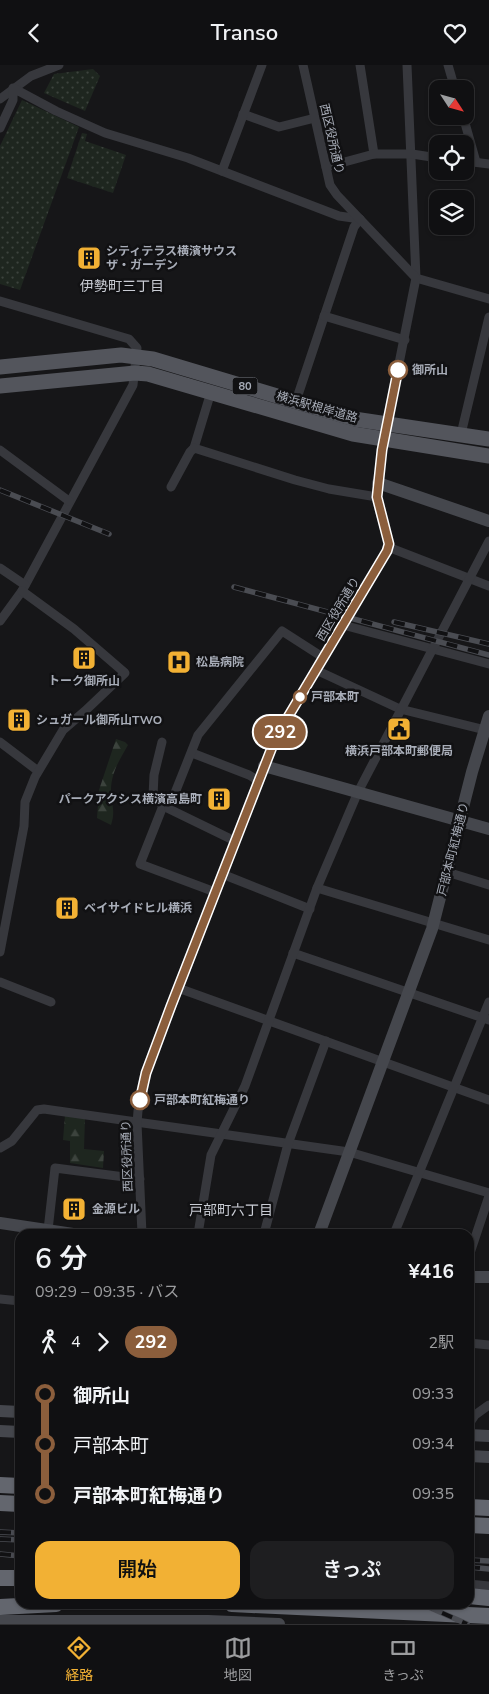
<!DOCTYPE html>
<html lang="ja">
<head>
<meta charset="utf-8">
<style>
  body { margin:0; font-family:"Nunito Sans","Noto Sans JP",sans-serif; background:#1e1e20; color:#f1f3f6; height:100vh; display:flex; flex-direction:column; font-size:19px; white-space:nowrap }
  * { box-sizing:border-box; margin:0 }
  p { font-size:16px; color:#9c9d9f }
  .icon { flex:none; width:28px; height:28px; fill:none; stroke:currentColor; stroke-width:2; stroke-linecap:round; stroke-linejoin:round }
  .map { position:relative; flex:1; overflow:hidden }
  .drawer { position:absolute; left:15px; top:1164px; width:459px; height:380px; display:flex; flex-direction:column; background:#101012; border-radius:15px; box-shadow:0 1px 4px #0004,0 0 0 1px #303032 }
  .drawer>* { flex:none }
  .badge { padding:0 10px; border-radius:16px; font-size:18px; line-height:32px }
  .needle { width:32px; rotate:126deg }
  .controls { position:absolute; left:429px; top:15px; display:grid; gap:10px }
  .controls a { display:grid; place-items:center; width:45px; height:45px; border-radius:10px; background:#101012; box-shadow:0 1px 4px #0004,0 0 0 1px #303032; font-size:25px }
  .map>.badge { position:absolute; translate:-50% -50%; box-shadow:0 0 0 2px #fff }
  .legs { display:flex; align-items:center; gap:8px; height:55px; padding:0 20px; font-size:16px }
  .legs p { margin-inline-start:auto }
  .headline { display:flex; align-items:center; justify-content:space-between; height:85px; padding:0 20px }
  h1 { font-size:28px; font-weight:600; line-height:38px }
  .action { display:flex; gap:10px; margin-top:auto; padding:10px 20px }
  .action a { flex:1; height:58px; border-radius:15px; background:#f2b134; color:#111; font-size:20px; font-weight:600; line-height:58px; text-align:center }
  .action a+a { background:#1e1e20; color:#f1f3f6 }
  ul { padding:0 20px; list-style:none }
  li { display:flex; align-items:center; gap:18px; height:50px; font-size:19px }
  li i { display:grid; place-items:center; width:8px; height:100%; margin:0 6px; background:currentColor }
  li i::after { content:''; width:12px; height:12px; margin:-6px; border:4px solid; border-radius:50%; background:#101012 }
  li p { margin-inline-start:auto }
  li:first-child i { background:linear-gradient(#0000 50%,currentColor 0) }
  li:last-child i { background:linear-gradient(currentColor 50%,#0000 0) }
  header { display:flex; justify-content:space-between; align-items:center; height:65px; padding:0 20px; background:#101012; font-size:22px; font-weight:600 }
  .tabs { display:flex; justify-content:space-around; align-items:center; height:70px; border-top:1px solid #303032; background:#101012; font-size:14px; color:#9c9d9f }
  .tabs a { display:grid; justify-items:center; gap:2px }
  .tabs .current { color:#f2b134 }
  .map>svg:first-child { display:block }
</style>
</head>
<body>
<header><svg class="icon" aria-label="back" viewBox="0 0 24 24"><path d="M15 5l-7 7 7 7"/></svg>Transo<svg class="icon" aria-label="heart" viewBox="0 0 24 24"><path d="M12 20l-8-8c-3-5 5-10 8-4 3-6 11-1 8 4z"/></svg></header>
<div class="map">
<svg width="489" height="1559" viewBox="0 0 489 1559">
  <defs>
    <pattern id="forest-firs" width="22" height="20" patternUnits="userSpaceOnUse" patternTransform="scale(1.25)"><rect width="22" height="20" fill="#1e261f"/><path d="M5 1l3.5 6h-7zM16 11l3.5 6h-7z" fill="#3c433d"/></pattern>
    <pattern id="park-dots" width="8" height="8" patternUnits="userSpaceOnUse" patternTransform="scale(1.25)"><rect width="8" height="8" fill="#1e261f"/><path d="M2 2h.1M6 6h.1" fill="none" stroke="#3c433d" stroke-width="1.8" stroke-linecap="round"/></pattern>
  </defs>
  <rect width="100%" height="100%" fill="#161618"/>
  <g fill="url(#forest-firs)">
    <path d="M116,674l9,3 3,3c-8,14 -17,28 -17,45 0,15 5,20 0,35l-14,-7 2,-28z"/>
    <path d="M65,1050l20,3 -1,31 20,2 -1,17 -33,-5v-22l-7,-1z"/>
  </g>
  <g fill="url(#park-dots)">
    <path d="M93,4l7,7 -15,35 -41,-18 10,-19z"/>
    <path d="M22,35l57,27 -59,163 -20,-6v-138z"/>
    <path d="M82,68l5,1 -2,7 41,14 -13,38 -46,-15z"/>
  </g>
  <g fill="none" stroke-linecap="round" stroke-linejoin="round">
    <g stroke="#37383d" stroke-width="9">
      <path d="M360,0l14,89"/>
      <path d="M407,0l9,213 73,21"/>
      <path d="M448,0l7,24"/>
      <path d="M0,34l31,-23 28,-11"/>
      <path d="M243,49l36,13 36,-9"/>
      <path d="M463,51l13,46"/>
      <path d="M0,63l13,-28v-12l43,23 49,22 83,25 151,58 21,3 -6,8 -58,174"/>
      <path d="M465,96l24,3"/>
      <path d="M326,102l48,-13h38l26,4"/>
      <path d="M222,106l40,-106"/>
      <path d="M0,236l129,38 8,9 -4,37 -111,206 -22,30"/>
      <path d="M324,251l81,24"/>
      <path d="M461,369l28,-117"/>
      <path d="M194,383l17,-56"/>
      <path d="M0,385l69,51"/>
      <path d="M171,422l19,-35 4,-4 101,32 34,9 48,8"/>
      <path d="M388,482l101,39"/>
      <path d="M0,503l25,17"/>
      <path d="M343,560l146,39"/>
      <path d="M316,605l84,39 89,22"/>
      <path d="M0,677l38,29"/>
      <path d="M162,677l-8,33 -1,21 10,10 72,35"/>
      <path d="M192,688l57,22 10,6"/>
      <path d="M163,741l-23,58 75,28"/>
      <path d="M169,743l29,-73 84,-104 42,27"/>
      <path d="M447,807l42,13"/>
      <path d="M222,809l88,35"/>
      <path d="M317,823l172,52"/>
      <path d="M0,887l24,-126 1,-24 10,-25 28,-47 22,-19 40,-38 -51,-44 -52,-38"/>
      <path d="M293,888l196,67"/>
      <path d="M0,917l51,20"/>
      <path d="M178,923l311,112"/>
      <path d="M0,1083l12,-7 25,-31 7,-1 305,43 140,41"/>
      <path d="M48,1165l7,-62 85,11"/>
      <path d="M142,1169l-5,-111 1,-12 8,-38 130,-336 95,-159 16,-27 2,-7 -12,-42v-12l7,-51 32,-161 -79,-83 -7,-10 -27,-120"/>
      <path d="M198,1169l13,-79 34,-69 72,-198 41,-96 131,-251"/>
      <path d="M264,1169l24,-90 38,-103"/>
      <path d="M394,1169l95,-232"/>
      <path d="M469,1191l20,-60"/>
      <path d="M0,1234l20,2"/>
      <path d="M469,1278l20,2"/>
      <path d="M469,1359l6,-9 14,-10"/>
      <path d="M469,1519l20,2"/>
    </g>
    <g stroke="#45474d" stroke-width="12">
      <path d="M378,418l111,38"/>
      <path d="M264,701l225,63"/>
      <path d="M0,1158l73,11"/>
      <path d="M319,1169l113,-305 40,-157 17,-56"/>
      <path d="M469,1212h20"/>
      <path d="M0,1346l20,1"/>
      <path d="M0,1366l20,1"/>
      <path d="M469,1370l20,1"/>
      <path d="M469,1391l20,1"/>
      <path d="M0,1556h208l71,3"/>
    </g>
    <g stroke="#53555c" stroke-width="15">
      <path d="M0,302l121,-12 32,4 201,60 135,20"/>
      <path d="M0,321l135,-13 13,1 205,60 136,22"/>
    </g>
    <g stroke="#63666e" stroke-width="16">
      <path d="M0,1420l20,1"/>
      <path d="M0,1438l20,1"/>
      <path d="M469,1442l20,1"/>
      <path d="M469,1460l20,1"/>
      <path d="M0,1513h20"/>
      <path d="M469,1531l20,2"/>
      <path d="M232,1539l257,12"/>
      <path d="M0,1542l56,-3"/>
    </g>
    <g stroke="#4a4c52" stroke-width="5.5">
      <g id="rail">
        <path d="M0,425l109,44"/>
        <path d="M234,522l255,68"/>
        <path d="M394,557l95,22"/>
        <path d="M0,1467l20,1"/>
        <path d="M0,1474l20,1"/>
        <path d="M0,1489l20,2"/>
        <path d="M469,1495l20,1"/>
        <path d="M469,1502l20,2"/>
        <path d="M422,1539l45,20"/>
      </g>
    </g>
    <use href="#rail" stroke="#111113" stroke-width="4" stroke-dasharray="11" stroke-linecap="butt"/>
  </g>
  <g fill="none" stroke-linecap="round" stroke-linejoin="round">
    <g stroke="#fff" stroke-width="11">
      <path id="line-1" d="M140,1035l6,-27 25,-67 105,-269 111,-186 2,-7 -12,-47 5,-47 16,-80"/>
    </g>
    <use href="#line-1" stroke="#8b5e3c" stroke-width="8"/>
  </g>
  <defs>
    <g id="building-square" transform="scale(1.25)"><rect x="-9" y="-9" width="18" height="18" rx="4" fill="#f2b134" stroke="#111113"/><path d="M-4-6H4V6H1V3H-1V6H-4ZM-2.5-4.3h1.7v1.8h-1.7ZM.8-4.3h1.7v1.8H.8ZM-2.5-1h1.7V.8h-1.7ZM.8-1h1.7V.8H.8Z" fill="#111"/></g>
    <g id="hospital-square" transform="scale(1.25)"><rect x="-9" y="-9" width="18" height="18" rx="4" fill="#f2b134" stroke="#111113"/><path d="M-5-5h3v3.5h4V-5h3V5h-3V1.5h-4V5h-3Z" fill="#111"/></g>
    <g id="civic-square" transform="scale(1.25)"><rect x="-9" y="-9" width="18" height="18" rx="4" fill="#f2b134" stroke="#111113"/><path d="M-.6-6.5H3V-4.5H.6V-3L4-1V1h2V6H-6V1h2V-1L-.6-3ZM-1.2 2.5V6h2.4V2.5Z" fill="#111"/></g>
  </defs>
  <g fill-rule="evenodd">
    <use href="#building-square" x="89" y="193"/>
    <use href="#building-square" x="84" y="593"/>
    <use href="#hospital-square" x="179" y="597"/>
    <use href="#building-square" x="19" y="655"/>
    <use href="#civic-square" x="399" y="664"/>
    <use href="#building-square" x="219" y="734"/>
    <use href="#building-square" x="67" y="843"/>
    <use href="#building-square" x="74" y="1144"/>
  </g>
  <g fill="#fff" stroke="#8b5e3c" stroke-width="2.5">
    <circle cx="398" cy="305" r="9"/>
    <circle cx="300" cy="632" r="6"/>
    <circle cx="140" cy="1035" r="9"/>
  </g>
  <g text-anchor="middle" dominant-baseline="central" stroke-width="5" stroke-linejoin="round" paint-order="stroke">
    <rect fill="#111113" stroke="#7b7e86" stroke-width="1" x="232.5" y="312.5" width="25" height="17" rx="4"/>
    <g font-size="11" font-weight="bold" fill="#a8adb8">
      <text x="245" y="321">80</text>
    </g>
    <g font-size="12" fill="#a8adb8" stroke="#111113">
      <text transform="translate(332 74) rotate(77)">西区役所通り</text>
      <text transform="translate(317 342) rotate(16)">横浜駅根岸道路</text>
      <text transform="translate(338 544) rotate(-59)">西区役所通り</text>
      <text transform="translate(453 784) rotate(-76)">戸部本町紅梅通り</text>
      <text transform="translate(127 1091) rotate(-92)">西区役所通り</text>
    </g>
    <g font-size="12" font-weight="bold" fill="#a8adb8" stroke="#111113" text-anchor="start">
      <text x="106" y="186">シティテラス横濱サウス<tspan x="106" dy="14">ザ・ガーデン</tspan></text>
      <text x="196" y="597">松島病院</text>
      <text x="84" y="616" text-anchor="middle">トーク御所山</text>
      <text x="36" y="655">シュガール御所山TWO</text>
      <text x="399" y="686" text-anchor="middle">横浜戸部本町郵便局</text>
      <text x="202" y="734" text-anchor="end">パークアクシス横濱高島町</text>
      <text x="84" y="843">ベイサイドヒル横浜</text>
      <text x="92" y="1144">金源ビル</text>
    </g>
    <g font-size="12" font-weight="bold" fill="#a8adb8" stroke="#111113" text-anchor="start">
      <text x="412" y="305">御所山</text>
      <text x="311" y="632">戸部本町</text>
      <text x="154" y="1035">戸部本町紅梅通り</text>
    </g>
    <g font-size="14" fill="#c9ccd4" stroke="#111113">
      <text x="122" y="221">伊勢町三丁目</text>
      <text x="231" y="1145">戸部町六丁目</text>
    </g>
  </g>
</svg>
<div class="controls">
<a><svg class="needle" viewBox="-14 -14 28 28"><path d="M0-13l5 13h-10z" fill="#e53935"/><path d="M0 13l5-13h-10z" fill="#9c9d9f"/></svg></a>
<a><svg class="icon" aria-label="locate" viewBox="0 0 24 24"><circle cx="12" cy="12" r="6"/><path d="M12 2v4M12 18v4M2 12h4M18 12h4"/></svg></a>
<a><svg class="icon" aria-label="layers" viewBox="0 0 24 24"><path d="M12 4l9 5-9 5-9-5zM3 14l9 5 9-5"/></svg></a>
</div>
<b class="badge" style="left:280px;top:667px;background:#8b5e3c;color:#fff">292</b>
<section class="drawer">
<div class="headline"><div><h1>6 分</h1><p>09:29 – 09:35 · バス</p></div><b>¥416</b></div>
<div class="legs"><svg class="icon" aria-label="walk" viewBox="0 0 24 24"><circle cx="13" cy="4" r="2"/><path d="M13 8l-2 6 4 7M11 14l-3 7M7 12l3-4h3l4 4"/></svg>4<svg class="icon" aria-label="forward" viewBox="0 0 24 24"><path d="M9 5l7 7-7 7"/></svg><b class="badge" style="background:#8b5e3c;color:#fff">292</b><p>2駅</p></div>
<ul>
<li><i style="color:#8b5e3c"></i><b>御所山</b><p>09:33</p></li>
<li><i style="color:#8b5e3c"></i><span>戸部本町</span><p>09:34</p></li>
<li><i style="color:#8b5e3c"></i><b>戸部本町紅梅通り</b><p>09:35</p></li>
</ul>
<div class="action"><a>開始</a><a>きっぷ</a></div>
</section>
</div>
<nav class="tabs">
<a class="current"><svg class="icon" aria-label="directions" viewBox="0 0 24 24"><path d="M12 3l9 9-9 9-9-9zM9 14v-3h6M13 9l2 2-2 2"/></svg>経路</a>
<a><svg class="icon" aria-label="map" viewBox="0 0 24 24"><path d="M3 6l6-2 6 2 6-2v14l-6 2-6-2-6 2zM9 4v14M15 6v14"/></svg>地図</a>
<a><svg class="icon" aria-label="tickets" viewBox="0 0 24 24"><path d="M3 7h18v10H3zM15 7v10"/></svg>きっぷ</a>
</nav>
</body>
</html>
